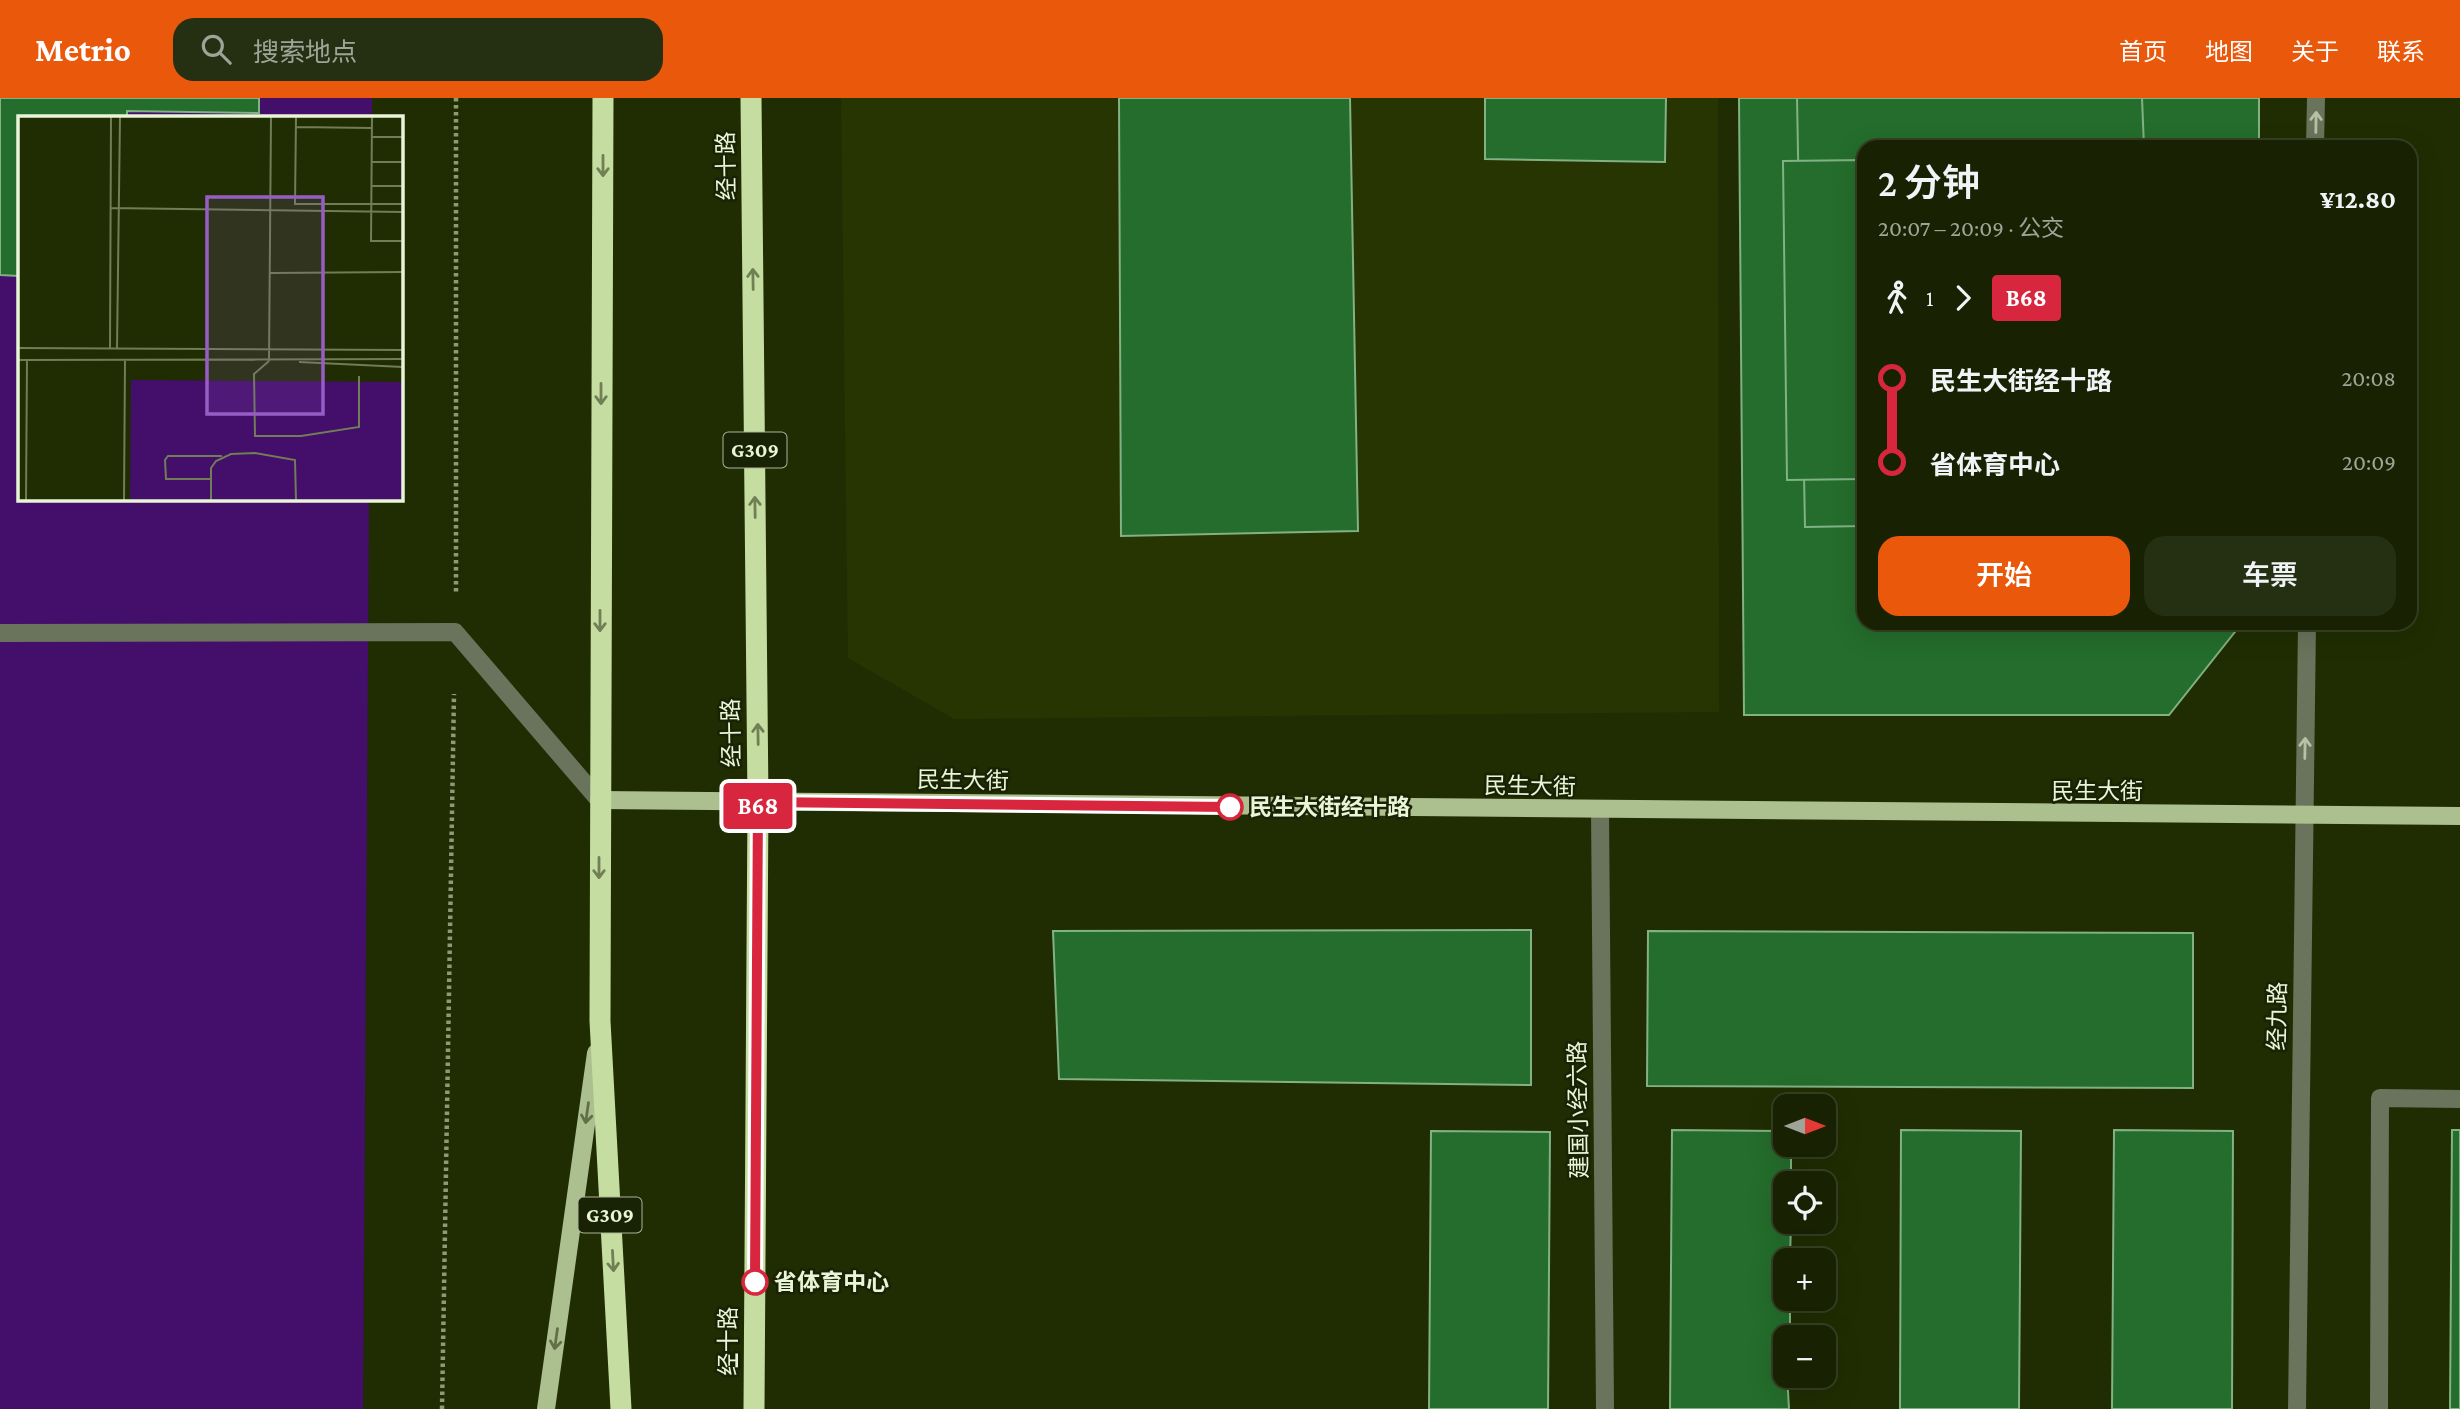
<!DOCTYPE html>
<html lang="zh">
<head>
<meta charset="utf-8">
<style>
  body { margin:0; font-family:"Crimson Pro","Noto Sans SC",serif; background:#252f11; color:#f1f3f6; height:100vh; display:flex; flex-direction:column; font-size:26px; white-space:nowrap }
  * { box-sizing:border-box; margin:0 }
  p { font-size:23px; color:#9fa499 }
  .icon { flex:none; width:38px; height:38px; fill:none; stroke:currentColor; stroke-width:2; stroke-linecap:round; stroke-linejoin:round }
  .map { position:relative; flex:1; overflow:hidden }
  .side { position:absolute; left:1857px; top:42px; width:560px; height:490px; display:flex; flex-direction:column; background:#182202; border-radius:21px; box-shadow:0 7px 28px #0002,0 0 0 2px #363f24 }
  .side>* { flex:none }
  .badge { padding:0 14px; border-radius:5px; font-size:24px; line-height:46px }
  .needle { width:46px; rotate:90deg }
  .buttons { position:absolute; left:1773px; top:996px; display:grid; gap:14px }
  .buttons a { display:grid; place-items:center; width:63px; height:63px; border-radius:14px; background:#182202; box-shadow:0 7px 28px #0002,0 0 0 2px #363f24; font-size:35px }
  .map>.badge { position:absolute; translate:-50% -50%; box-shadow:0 0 0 4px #fff }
  .legs { display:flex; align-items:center; gap:10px; height:77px; padding:0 21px; font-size:23px }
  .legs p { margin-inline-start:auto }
  .overview { display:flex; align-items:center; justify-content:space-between; height:119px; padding:0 21px }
  h1 { font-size:38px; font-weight:600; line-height:52px }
  .button { display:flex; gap:14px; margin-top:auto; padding:14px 21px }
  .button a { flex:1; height:80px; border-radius:21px; background:#ea580c; color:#fff; font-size:28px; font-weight:600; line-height:80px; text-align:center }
  .button a+a { background:#252f11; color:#f1f3f6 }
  ul { padding:0 21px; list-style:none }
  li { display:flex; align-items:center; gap:24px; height:84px; font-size:26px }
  li i { display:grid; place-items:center; width:10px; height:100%; margin:0 9px; background:currentColor }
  li i::after { content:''; width:18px; height:18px; margin:-9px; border:5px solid; border-radius:50%; background:#182202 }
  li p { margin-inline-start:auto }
  li:first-child i { background:linear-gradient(#0000 50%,currentColor 0) }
  li:last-child i { background:linear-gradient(currentColor 50%,#0000 0) }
  header { display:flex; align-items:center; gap:42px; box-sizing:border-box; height:98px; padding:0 35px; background:#ea580c; color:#fff }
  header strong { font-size:33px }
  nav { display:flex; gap:38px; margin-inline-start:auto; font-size:24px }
  .search { width:490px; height:63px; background:#252f11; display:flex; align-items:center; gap:18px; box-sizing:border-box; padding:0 24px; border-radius:21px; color:#9fa499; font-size:26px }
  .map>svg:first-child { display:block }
</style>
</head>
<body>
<header>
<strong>Metrio</strong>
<div class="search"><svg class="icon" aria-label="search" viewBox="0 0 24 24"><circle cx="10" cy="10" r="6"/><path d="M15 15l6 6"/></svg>搜索地点</div>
<nav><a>首页</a><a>地图</a><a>关于</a><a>联系</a></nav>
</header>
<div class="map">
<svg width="2460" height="1311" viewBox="0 0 2460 1311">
  <rect width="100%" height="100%" fill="#202d02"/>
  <path fill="#273503" d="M841,0h877l1,614 -765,7 -106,-61z"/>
  <path fill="#440e6b" d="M0,0h372v19h-353v382h350l-6,910h-363z"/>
  <g fill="#246d2c" stroke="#82b183" stroke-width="2">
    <path d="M0,0h259v15l-132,-2v6h-108v159l-19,-1z"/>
    <path d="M1119,0h231l8,433 -237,5z"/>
    <path d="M1485,0h181l-1,64 -180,-3z"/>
    <path d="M1739,0h520v49h-395v476h378l-73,92h-425z"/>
    <path d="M1797,0h345l2,49h-280v379l-59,1z"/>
    <path d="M1864,62v319l-77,1 -4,-319z"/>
    <path d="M1531,832v155l-472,-6 -6,-148z"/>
    <path d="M1648,833l545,2v155l-546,-2z"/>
    <path d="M1672,1032l113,1v13h6v39h-6v39h6l-1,38h-5v38h5v39h-5l4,72h-119z"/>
    <path d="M1901,1032l120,1 -2,278h-119z"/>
    <path d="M2114,1032l119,1 -1,278h-120z"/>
    <path d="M2452,1032h8v279h-10z"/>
    <path d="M1431,1033l119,1 -2,277h-119z"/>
  </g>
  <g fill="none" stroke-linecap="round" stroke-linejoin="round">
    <g stroke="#8d9a76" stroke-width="4.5" stroke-dasharray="3.5 3.5" stroke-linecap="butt">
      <path d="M456,0v496"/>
      <path d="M442,1311l12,-715"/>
    </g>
    <g stroke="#6a735b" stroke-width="18">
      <path d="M2315,49l1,-49"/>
      <path d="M0,535l455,-1 144,168"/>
      <path d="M1600,713l5,598"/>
      <path d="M2297,1311l10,-786"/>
      <path d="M2379,1311l1,-311 80,1"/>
    </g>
    <g stroke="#acbf8e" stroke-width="18">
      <path d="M599,702l1861,16"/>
      <path d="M546,1311l50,-356"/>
    </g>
    <g stroke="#c6dda2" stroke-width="21">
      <path d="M603,0l-3,923 21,388"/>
      <path d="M751,0l7,704 -4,607"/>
    </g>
  </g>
  <defs><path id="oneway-shaft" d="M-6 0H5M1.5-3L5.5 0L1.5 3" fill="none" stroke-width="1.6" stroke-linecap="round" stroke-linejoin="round" transform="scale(1.75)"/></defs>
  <g stroke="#b6c1a5">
    <use href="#oneway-shaft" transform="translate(2316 24) rotate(-89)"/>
    <use href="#oneway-shaft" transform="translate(2305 650) rotate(-89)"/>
  </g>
  <g stroke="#708054">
    <use href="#oneway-shaft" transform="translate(603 68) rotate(90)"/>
    <use href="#oneway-shaft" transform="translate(753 181) rotate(-91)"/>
    <use href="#oneway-shaft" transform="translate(601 296) rotate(90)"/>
    <use href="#oneway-shaft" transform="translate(755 409) rotate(-91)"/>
    <use href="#oneway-shaft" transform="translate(600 523) rotate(90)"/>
    <use href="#oneway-shaft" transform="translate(758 636) rotate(-91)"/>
    <use href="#oneway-shaft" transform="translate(599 770) rotate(90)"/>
    <use href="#oneway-shaft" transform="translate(613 1163) rotate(87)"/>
  </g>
  <g stroke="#62704a">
    <use href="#oneway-shaft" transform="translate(587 1015) rotate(98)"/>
    <use href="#oneway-shaft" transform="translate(556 1241) rotate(98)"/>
  </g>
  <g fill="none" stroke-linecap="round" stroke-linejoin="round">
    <g stroke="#fff" stroke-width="16">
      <path id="line-1" d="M755,1184l3,-480 472,5"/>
    </g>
    <use href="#line-1" stroke="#d7263d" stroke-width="10"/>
  </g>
  <g fill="#fff" stroke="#d7263d" stroke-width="3.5">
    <circle cx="1230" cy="709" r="12"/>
    <circle cx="755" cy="1184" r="12"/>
  </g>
  <g text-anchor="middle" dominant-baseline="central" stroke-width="5" stroke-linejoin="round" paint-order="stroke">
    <g fill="#192205" stroke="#aab698" stroke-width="2">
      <rect x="723.5" y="334.5" width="63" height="35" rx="5"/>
      <rect x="578.5" y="1099.5" width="63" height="35" rx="5"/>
    </g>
    <g font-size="21" font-weight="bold" fill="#e8f5d7">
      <text x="755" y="352">G309</text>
      <text x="610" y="1117">G309</text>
    </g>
    <g font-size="23" fill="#e8f5d7" stroke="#192205">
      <text transform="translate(726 68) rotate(-91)">经十路</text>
      <text transform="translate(731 635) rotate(-91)">经十路</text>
      <text transform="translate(963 682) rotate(1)">民生大街</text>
      <text transform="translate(1530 688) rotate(1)">民生大街</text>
      <text x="2097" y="693">民生大街</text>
      <text transform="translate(2277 918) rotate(-89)">经九路</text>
      <text transform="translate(1578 1012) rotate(-91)">建国小经六路</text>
      <text transform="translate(728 1243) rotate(-90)">经十路</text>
    </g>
    <g font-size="23" font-weight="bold" fill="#e8f5d7" stroke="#192205" text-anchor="start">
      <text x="1249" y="709">民生大街经十路</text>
      <text x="774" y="1184">省体育中心</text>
    </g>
  </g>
  <g transform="translate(18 18)">
    <rect width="385" height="385" fill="#202d02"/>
    <path d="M113,264l272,2v118h-273z" fill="#440e6b"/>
    <path fill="none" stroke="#707d57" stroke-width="2" d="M278,1l-1,87h108M354,1l-1,124h32M278,11l76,1M354,21h31M354,46h31M354,70h31M92,92l293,4M252,157l133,-1M0,232l385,2M92,232l1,-231M99,232l3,-231M0,244l385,-1M251,245l-15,13 1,62h46l58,-9v-51M251,245l2,-244M281,246l104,5M193,363h-45l-1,-19 3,-4h54M8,384l1,-140M106,384l1,-140M193,384v-32l5,-7 15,-7 24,-1 40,7 1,40"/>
    <path fill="#965ec5" fill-opacity="0.15" stroke="#965ec5" stroke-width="3.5" d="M189,81h116v217h-116z"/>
    <rect width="385" height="385" fill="none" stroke="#e8f5d7" stroke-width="3.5"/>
  </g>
</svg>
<div class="buttons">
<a><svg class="needle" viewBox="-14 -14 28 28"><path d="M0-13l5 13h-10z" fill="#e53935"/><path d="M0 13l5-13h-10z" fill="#9fa499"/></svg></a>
<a><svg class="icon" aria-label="locate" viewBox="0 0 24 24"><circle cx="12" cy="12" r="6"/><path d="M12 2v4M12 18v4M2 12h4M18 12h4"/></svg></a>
<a>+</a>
<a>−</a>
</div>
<b class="badge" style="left:758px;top:708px;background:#d7263d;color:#fff">B68</b>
<section class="side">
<div class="overview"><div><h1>2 分钟</h1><p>20:07 – 20:09 · 公交</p></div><b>¥12.80</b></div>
<div class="legs"><svg class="icon" aria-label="walk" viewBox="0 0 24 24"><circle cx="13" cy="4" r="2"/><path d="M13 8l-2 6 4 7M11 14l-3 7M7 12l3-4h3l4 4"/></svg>1<svg class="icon" aria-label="forward" viewBox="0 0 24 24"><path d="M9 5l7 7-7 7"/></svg><b class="badge" style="background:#d7263d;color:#fff">B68</b></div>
<ul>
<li><i style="color:#d7263d"></i><b>民生大街经十路</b><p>20:08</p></li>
<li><i style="color:#d7263d"></i><b>省体育中心</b><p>20:09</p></li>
</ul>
<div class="button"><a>开始</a><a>车票</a></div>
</section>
</div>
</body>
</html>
